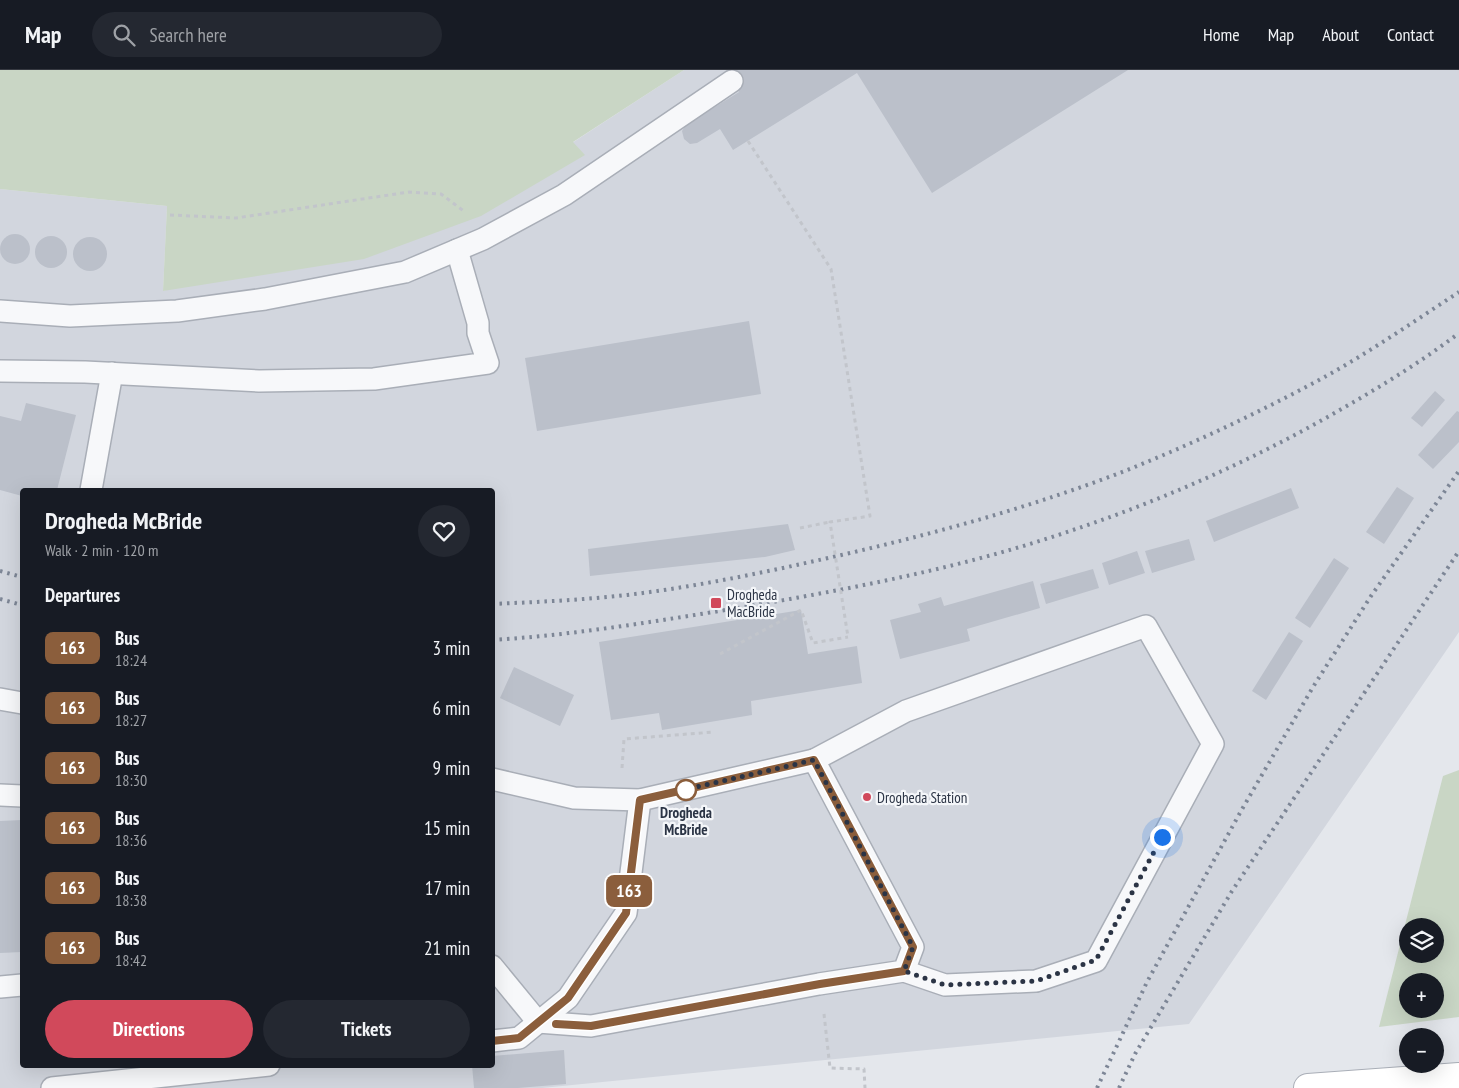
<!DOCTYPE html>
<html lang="en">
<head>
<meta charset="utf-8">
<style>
  body { margin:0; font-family:"PT Sans Narrow",sans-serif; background:#242831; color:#f1f3f6; height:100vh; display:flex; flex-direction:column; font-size:19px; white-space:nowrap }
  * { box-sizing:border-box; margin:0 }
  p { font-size:16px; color:#9ea1a6 }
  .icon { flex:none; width:28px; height:28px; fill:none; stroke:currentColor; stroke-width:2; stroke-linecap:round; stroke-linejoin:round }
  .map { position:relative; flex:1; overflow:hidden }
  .side { position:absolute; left:20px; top:418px; width:475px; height:580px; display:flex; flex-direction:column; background:#171b24; border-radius:5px; box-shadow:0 5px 20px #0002 }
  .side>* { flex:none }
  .badge { padding:0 10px; border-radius:8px; font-size:18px; line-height:32px }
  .tools { position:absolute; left:1399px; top:848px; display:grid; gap:10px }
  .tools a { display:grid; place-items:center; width:45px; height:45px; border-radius:50%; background:#171b24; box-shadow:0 5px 20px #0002; font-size:25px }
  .you { position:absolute; width:25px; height:25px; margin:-12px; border:4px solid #fff; border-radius:50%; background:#1a73e8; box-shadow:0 0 0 8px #1a73e833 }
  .map>.badge { position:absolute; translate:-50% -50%; box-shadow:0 0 0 2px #fff }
  h2 { padding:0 25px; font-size:19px; line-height:45px }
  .round { display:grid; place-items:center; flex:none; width:52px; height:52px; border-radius:26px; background:#242831 }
  .summary { display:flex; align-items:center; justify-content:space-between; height:85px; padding:0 25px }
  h1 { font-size:24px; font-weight:600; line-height:38px }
  .button { display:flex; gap:10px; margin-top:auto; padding:10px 25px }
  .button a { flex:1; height:58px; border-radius:30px; background:#d1495b; color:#fff; font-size:20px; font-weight:600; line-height:58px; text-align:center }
  .button a+a { background:#242831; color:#f1f3f6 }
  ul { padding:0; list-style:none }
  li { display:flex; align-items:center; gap:15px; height:60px; padding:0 25px }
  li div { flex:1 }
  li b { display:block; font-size:19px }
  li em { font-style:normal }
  li .badge { min-width:55px; font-weight:700; text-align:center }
  header { display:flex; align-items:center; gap:30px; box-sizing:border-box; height:70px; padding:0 25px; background:#171b24; border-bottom:1px solid #363941 }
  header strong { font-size:24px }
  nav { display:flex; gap:28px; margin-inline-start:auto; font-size:18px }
  .search { width:350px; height:45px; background:#242831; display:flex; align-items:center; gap:12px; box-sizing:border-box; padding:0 18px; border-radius:28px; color:#9ea1a6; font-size:19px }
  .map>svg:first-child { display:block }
</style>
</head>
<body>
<header>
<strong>Map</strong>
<div class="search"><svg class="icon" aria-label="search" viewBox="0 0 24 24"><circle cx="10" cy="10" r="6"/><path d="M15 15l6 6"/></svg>Search here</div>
<nav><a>Home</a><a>Map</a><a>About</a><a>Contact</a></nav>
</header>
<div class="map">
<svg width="1459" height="1018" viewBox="0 0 1459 1018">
  <rect width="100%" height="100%" fill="#e4e7ec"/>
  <path fill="#d2d6de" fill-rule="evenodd" d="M684,0h775v562l-270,392 -647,64h-542v-899l167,17 -4,85 421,-136 -12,-12zM22,420h470v575h-470z"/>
  <g fill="#c9d6c5" fill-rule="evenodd">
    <path d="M0,0h684l-111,72 12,13 -104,61 -117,43 -201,32 4,-85 -167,-17z"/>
    <path d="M1459,700v247l-80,10 64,-251zM1408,856h27v28h-27zM1408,911h27v28h-27z"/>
  </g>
  <g fill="#bbc0ca">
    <path d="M726,0h402l-196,123 -75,-120 -124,77 -13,-21 -23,14 -7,1 -6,-5 -2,-8 4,-6 53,-33z"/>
    <circle cx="15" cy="179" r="15"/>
    <circle cx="51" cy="182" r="16"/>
    <circle cx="90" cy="184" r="17"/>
    <path d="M749,251l12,73 -224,37 -12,-73z"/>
    <path d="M1435,321l10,9 -23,27 -11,-9z"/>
    <path d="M26,333l50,12 -19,75h-35v6l-22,-6v-74l21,5z"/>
    <path d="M1457,341l2,1v30l-26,27 -15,-14z"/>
    <path d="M1397,417l17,11 -30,46 -18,-12z"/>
    <path d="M1291,418l8,20 -85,34 -8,-21z"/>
    <path d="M788,454l7,26 -30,7 -175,19 -2,-27z"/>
    <path d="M1189,469l6,21 -43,13 -7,-22z"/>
    <path d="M1137,481l8,22 -36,12 -7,-22z"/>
    <path d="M1334,488l15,10 -39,60 -15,-10z"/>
    <path d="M1093,499l6,19 -53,16 -6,-20z"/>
    <path d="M1033,511l7,27 -73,21 3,12 -70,18 -10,-39 31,-8 -3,-8 23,-7 3,9z"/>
    <path d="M801,540l7,44 49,-8 5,37 -111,18 1,14 -90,15 -3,-17 -48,7 -12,-78z"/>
    <path d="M1289,562l14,9 -37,59 -14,-9z"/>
    <path d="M514,597l60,28 -14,31 -60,-28z"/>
    <path d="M22,750v132l-22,1v-132z"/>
    <path d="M564,980l2,34 -48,4h-44l-2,-23h20v-9z"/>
  </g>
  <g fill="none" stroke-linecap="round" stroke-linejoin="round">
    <g stroke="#a9aeb7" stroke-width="24">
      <g id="lane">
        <path d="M0,241l70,5 107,-5 88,-12 140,-27 78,-33 81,-44 168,-114"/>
        <path d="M0,301l85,1 174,9 115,-2 114,-16 -10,-30v-10l-21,-73"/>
        <path d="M91,420l21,-117"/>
        <path d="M0,629l22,4"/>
        <path d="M814,690l92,-49 240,-85 67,118 -117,217 -60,20 -91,4 -41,-14"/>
        <path d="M492,709l82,19 66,2 174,-40 99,187 -9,24 -85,13 -228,42 -53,-4 -46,-56"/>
        <path d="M0,725l22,1"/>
        <path d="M0,917l22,-2"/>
        <path d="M492,971l27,-3 49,-40 58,-85 14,-113"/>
        <path d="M52,1018l217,-23"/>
      </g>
    </g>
    <g stroke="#a9aeb7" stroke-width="30">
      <path id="secondary" d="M1308,1018l151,-11"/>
    </g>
    <g stroke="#c2c5cb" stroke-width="3" stroke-dasharray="4 4" stroke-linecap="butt">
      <path d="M170,145l66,3 173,-26 32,2 24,18"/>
      <path d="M800,458l30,-6"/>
      <path d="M720,584l81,-44 12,33 35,-6"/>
      <path d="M622,698l2,-29 90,-7"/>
      <path d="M824,944l6,54 34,1 1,19"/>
    </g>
    <use href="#lane" stroke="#f7f8fa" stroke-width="21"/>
    <use href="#secondary" stroke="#fff" stroke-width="28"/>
    <g stroke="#7d8696" stroke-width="4" stroke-dasharray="2.5 5" stroke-linecap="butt">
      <path d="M0,501l22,6"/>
      <path d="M0,529l22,6"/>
      <path d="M492,534c45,-2 90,-4 135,-9 75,-9 149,-25 223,-42 90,-21 180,-46 267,-79 69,-27 137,-59 202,-94 48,-26 94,-58 140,-88"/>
      <path d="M492,570c83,-5 165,-19 246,-32 112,-19 224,-40 332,-77 93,-31 183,-71 268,-120 42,-24 83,-49 121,-78"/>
      <path d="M1097,1018l50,-106 94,-171 72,-124 58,-91 88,-125"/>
      <path d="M1119,1018l16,-34 97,-163 227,-340"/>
    </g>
    <path stroke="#c2c5cb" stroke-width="3" stroke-dasharray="4 4" stroke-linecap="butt" d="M748,71l83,128 39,247 -40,6 18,115"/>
  </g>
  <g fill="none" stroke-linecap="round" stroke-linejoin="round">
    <g stroke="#fff" stroke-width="11">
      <path id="line" d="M492,971l27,-3 49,-40 58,-85 14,-113 174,-40 99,187 -9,24 -84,13 -229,42 -35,-2"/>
    </g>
    <use href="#line" stroke="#8b5e3c" stroke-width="8"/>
    <path stroke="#2b3445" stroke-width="5" stroke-dasharray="0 9" d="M686,720l-7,1 135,-31 99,187 -9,24 41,14 91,-4 60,-21 66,-123"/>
  </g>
  <g fill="#d1495b" stroke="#f4f6f9" stroke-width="2">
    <rect x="710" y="527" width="12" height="12" rx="2.5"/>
    <circle cx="867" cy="727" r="5"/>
  </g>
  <circle fill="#fff" stroke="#8b5e3c" stroke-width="2.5" cx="686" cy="720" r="10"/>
  <g text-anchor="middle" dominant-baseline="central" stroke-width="4.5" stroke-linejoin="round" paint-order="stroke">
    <g font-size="15" fill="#2b3445" stroke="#f4f6f9" text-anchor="start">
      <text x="727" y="524">Drogheda<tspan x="727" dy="17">MacBride</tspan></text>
      <text x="877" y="727">Drogheda Station</text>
    </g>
    <g font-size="15" font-weight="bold" fill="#2b3445" stroke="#f4f6f9">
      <text x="686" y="742">Drogheda<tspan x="686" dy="17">McBride</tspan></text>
    </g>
  </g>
</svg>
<div class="tools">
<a><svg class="icon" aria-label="layers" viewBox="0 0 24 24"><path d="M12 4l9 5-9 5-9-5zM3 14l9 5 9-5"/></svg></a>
<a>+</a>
<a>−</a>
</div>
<div class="you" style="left:1162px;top:767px"></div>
<b class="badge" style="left:629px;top:821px;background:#8b5e3c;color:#fff">163</b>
<section class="side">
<div class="summary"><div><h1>Drogheda McBride</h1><p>Walk · 2 min · 120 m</p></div><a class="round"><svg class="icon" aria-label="heart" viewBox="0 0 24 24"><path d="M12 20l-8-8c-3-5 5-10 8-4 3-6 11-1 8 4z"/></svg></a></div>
<h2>Departures</h2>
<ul>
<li><span class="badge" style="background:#8b5e3c;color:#fff">163</span><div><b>Bus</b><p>18:24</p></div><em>3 min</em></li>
<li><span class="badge" style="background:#8b5e3c;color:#fff">163</span><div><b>Bus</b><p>18:27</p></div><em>6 min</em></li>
<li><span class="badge" style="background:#8b5e3c;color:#fff">163</span><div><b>Bus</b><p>18:30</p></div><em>9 min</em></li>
<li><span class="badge" style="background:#8b5e3c;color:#fff">163</span><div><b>Bus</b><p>18:36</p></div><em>15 min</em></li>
<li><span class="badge" style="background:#8b5e3c;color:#fff">163</span><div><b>Bus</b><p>18:38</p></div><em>17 min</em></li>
<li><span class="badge" style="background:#8b5e3c;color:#fff">163</span><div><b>Bus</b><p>18:42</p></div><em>21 min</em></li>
</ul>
<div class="button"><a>Directions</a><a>Tickets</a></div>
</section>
</div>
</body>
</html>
